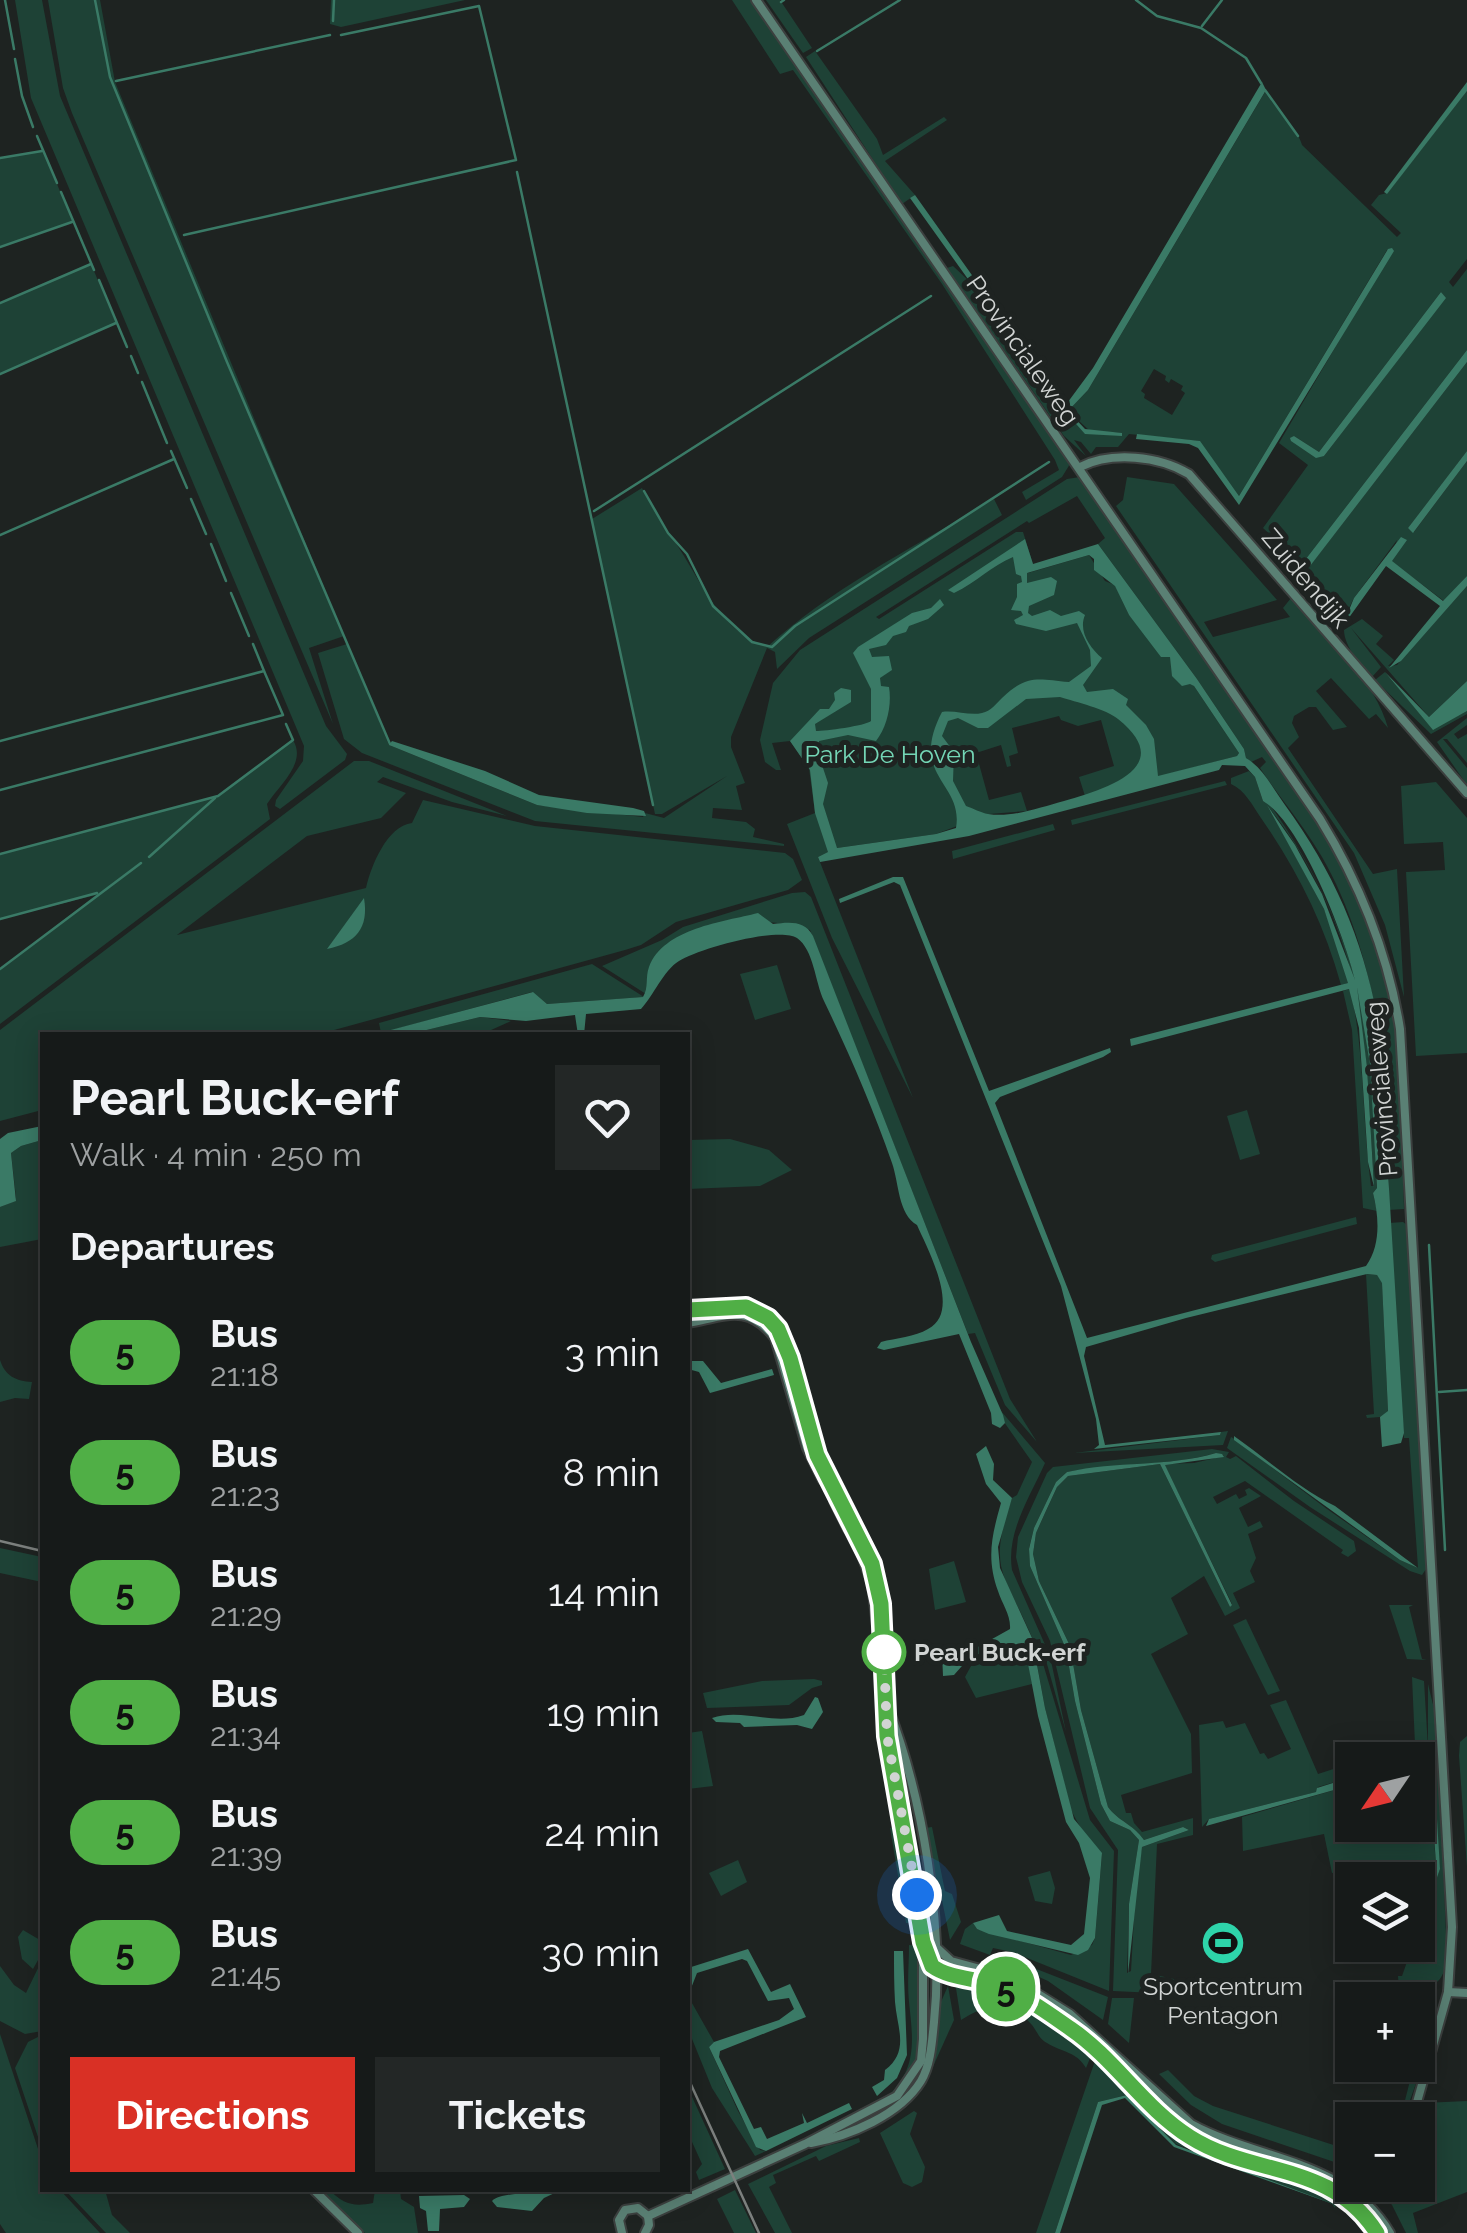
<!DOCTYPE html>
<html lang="en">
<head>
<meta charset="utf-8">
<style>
  body { margin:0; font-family:Raleway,sans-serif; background:#232726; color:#f1f3f6; height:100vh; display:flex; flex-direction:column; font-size:38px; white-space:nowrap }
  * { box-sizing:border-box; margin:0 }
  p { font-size:32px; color:#9ea1a2 }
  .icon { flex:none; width:55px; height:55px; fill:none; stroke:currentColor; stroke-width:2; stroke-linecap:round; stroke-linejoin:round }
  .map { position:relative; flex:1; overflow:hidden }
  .panel { position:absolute; left:40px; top:1032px; width:650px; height:1160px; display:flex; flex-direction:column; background:#161a19; border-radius:0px; box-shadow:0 5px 25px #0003,0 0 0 2px #353838 }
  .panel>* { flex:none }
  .badge { padding:0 20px; border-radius:32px; font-size:35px; line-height:65px }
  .needle { width:65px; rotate:235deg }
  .buttons { position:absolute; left:1335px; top:1742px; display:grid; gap:20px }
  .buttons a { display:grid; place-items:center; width:100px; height:100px; border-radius:0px; background:#161a19; box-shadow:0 5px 25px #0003,0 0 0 2px #353838; font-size:50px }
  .you { position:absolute; width:50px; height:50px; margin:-25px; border:8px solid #fff; border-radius:50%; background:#1a73e8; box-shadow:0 0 0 15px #1a73e833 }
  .map>.badge { position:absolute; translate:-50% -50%; box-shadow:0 0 0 5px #fff }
  h2 { padding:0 30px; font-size:38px; line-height:90px }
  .round { display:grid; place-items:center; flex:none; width:105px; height:105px; border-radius:0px; background:#232726 }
  .head { display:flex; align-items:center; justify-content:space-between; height:170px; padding:0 30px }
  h1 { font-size:48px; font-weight:700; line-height:75px }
  .button { display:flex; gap:20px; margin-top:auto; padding:20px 30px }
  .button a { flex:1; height:115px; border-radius:0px; background:#d93025; color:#fff; font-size:40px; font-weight:700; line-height:115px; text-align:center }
  .button a+a { background:#232726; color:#f1f3f6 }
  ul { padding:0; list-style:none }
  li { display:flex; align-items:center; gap:30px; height:120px; padding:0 30px }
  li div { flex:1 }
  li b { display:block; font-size:38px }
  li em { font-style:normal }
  li .badge { min-width:110px; font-weight:700; text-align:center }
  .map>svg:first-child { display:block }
</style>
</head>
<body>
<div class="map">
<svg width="1467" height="2233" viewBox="0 0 1467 2233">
  <rect width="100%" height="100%" fill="#1e2321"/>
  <g fill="#1e4236" fill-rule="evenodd">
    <path d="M15,0h27l18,96 266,630 21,28 -2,6 -65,49 -5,-3 1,-6 27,-39 1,-15 -273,-648z"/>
    <path d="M48,0h52l15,82 229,554 -35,12 24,76 -261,-611 -9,-25z"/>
    <path d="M331,0h134l-124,27 -11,-3z"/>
    <path d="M732,0h18l311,444 9,20 -8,13 -36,23 -4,-8 37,-22 -4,-10 -113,-176 -149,-214 -13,4z"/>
    <path d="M766,0h14l32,48 -9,5z"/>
    <path d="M815,51l62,88 6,16 61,-38 3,3 -62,41 30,34 -13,9 -96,-147z"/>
    <path d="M1467,91v168l-18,23 4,5 14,-18v81l-165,214 -39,-36 45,-63 -29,-22 114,-194 -6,1 -148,246 -40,-55 -70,-7 -11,13h-22l-5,7 -10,-12 -7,-2 12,16 -22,-20 -117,-168 6,-2 16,15 84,117 32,35h36l-31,-2 -22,-20 20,-21 177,-298c9,15 34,39 37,53l95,92 4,-4 -30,-28 8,-10 8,-2zM1441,292l4,6 -121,158 -32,-15 2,-5 25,16zM1154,369l12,7 -1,4 4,3 2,-4 12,7 -2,4 4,3 -13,22 -28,-17 1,-4 -4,-3z"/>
    <path d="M43,151l30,71 -73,25v-89z"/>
    <path d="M91,264l25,59 -116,51v-71z"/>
    <path d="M1467,362v89l-59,77 6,4 53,-71v115l-23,25 -53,-40 6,-21 -43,58 -12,24 -6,-8 2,-3 -32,-40z"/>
    <path d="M1080,477l242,349 30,53 32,88 9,40 7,82 4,120 -16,1c4,-115 -8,-252 -66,-353 -18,-31 -42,-59 -62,-89l6,-6 -4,-5 -11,5 -5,-4 -2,-9 -47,-70 -99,-135 7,-6 -28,-42 -48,27 -2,-2 -151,96 3,2 137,-87h7l10,32 -5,9 61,-18 16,26 10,4 14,30 41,41 24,30 45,67 -2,3 -152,40 -6,-19 35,-11 -13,-46 -23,6 -17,-6 -2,-4 -47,12 6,25 -9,3 2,10 -4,1 -6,-22 -25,8 13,47 32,-8 6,19 -38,3 -53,20 -99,14 -19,9 95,241 -81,-160 -45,-114 28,-11 -6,-45 -19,-27 -18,2 9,27h-5l-11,-8 -5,-22 13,-57 27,-33 267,-171z"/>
    <path d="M1127,477l47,7 103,116 -73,22 9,15 77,-20 -7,-9 8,-10c34,30 86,87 97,130l-12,-14 -7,5 -38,-41 -15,13 31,36 -14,3 -17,-23h-7l-15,9 -2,7 7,14 -11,11 85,126 24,-5 7,128 -19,-72 -31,-72 -238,-347 7,-6z"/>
    <path d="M642,488c12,24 28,45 42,68 22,36 40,76 83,91 66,-60 151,-102 227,-148l8,16 -193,123 -32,31 -2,-17 -8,-4 -36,89v10l14,36 -9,3 6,24 -29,-2 -1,10 34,4 9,7 -2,8 31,7v2l-249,-25 -173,-68 -18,-14 -26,-86 29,-9 42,101 148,60 106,12 2,-4 19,5 63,-42 -65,38h-7l-63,-295z"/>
    <path d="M1467,586v95l-38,36 -78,-89 30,39 -9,10c-11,-11 -28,-31 -28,-47l18,-11 21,17 -7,8 18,16 -6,6 9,-1z"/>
    <path d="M1385,672l48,57 34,-18v3l-36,20 -56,-54z"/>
    <path d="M1467,718v7l-13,9 4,5 9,-5v29l-20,-24h-4l24,29v17l-30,-43z"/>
    <path d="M293,740c14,23 -13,44 -26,64l3,15 -270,205v-55l96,-74 -96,24v-65l218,-58z"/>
    <path d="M354,761h15l138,55 -55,-14 -69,-25 -6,5 29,11 -25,25 -74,18 -130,99 189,-47c5,-22 21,-62 46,-65l11,-23 112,26 250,27 8,6 9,21 -14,10 -112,32 -35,23 -16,5 -309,85h-274v75l-42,11v-91z"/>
    <path d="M1249,771l6,6 8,24 5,1c40,56 69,113 88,179h-3c-13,-60 -45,-124 -83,-172l54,100 24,65v9l-7,2c-17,-62 -44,-115 -80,-167 -9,-13 -16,-28 -30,-34v-6z"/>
    <path d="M1225,781l2,4 -155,40 -1,-5z"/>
    <path d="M1436,782l31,36v235l-51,3 -10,-184 39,-2 -2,-28 -39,2 -3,-58z"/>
    <path d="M1053,824l2,6 -102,29 -1,-8z"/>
    <path d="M805,892l6,5 199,502 27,43 -32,-37 -30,-72 -7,1 -158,-404c-39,-15 -127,-11 -154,27 -9,12 -6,24 -10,37l-44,-28 60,-26 21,-13 109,-34z"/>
    <path d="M592,964l52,33 -97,7 -15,-12 -151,41 -2,-10z"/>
    <path d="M777,965l14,44 -36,11 -15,-46z"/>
    <path d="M1355,987c19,27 20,161 22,201l-4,5 4,18 -14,-3 -11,-178 -9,-39 6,-2 2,3c14,64 11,129 20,194h3l-7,-119z"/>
    <path d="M480,1017l31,4 -31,14h-74z"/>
    <path d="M1247,1110l13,44 -20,6 -13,-44z"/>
    <path d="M730,1139l39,11 23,20 -32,16 -72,3v-49z"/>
    <path d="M42,1140v99l-42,8v-40l15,-6 1,-4 -5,-44 10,-7z"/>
    <path d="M1356,1217l1,7 -142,38 -4,-3 1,-4z"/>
    <path d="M1403,1222l4,3 18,305 1,39 -4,6 -12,-4 -100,-64 -83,-59 4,-11 2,1 94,71 73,51 18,8 -9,-130h-5l-15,-215z"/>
    <path d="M1366,1274l11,1 5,7 6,130 -8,5 -13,1 -1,-3 8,-1z"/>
    <path d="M0,1360c5,16 16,21 32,22l-3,17 -14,-1 -15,4z"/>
    <path d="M1001,1411l44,52c-15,34 -39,69 -33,107l38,86 16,76 -26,-93 -7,1c-27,-66 -47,-67 -21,-142l5,-3 15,-33 -28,-40z"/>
    <path d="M1228,1431l-5,14 -149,8 146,-18 1,-3z"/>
    <path d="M1212,1449l17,3 -3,5 4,2 6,-3 58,45 60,40 2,10 -8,6 -7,-4 2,-3 -98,-69 -32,16 4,7 19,-10 3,5 8,-4 -2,-5 4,-2 12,8 -22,12 9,19 12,-6 3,6 -15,7 8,24 -6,13 5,11 -22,11 7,15 -15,8 -21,-40 -33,22 17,36 -37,20 40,80 1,39 -71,22 5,18h5l3,10 8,9 51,-14v17l-36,9 -6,130 46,10v4l-9,2h9l1,5 -85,-4 5,-141 -28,-42 -40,-167 -28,-59 -6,-25 2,-20 29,-64 6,-6zM1216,1453l8,3 -30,7 -30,1 68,140 -2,3 -70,-143 -92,12 -11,11 -21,46 -3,21 6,27 31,65 11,64 27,97c10,14 25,17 36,33l39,-13 6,3 -47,17 -6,36 -5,88 -4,2 2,-69 10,-64 -9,-10 -20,-9 -9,-17 -26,-103 -9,-52 -36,-83 -1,-18 5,-20 22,-46 11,-10c48,-9 104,-6 149,-19z"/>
    <path d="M0,1548l42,9v25l-42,-9z"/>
    <path d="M954,1561l12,41 -31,8 -6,-41z"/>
    <path d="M1389,1605h24l-4,2 13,52 5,1 -20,-1z"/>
    <path d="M1246,1619l34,72 -12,4 -35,-70z"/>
    <path d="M1038,1647l52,173 24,31 -5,140 -97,-39 -19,-4 -3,7 -30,-11 5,-15 8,-6 4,6 94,26 21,-10 3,-7 7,-84 -22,-27 -9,-17 -26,-102 -11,-60z"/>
    <path d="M1026,1650l6,34 -56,14 -11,-21 6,-11z"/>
    <path d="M1412,1677l12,4 4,67v-64l9,37 10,237c-5,33 -19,29 -48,32l-1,-14h4l11,-31h5v-12l22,-64 -12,-115 -14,6h-50l51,-15z"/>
    <path d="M814,1679l8,2v4l-10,3 -23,17 -82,3 -4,-15 59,-12z"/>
    <path d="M1286,1700l32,74 34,-11v14l-34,10 -2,5 -107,27 -7,8 -3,-102 24,-4 3,7 19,-5 15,31 4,-1 4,6 23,-10 -21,-44z"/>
    <path d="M702,1731l11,55 -25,3v-56z"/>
    <path d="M1467,1736v131l-8,-111 1,-14z"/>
    <path d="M1427,1764l9,99 -10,29h-8v-12h-41l-12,-12 -33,5 -8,-39 -81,17 -1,-34 110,-32v40h66v-59z"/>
    <path d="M899,1826l18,99 1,12 -6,-2 -1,-12h-5l-16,-95z"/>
    <path d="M932,1827l13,64 7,3 9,28 -11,18 -8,-40 -9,-13 -8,-59z"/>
    <path d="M738,1860l9,22 -26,14 -12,-23z"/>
    <path d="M1050,1871l5,17 -3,16 -17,-3 -7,-24z"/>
    <path d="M23,1930l17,10 2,13 -9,16 -11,-10 -4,-22z"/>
    <path d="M909,1945l9,1 2,108 -12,27 -21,20 -1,-3c32,-29 27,-58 23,-96 -2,-19 0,-38 0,-57z"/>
    <path d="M998,1954l110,43 -5,23 -55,-39 -51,-23z"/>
    <path d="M42,1960v71l-17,3 -25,-13v-55l14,19 12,8z"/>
    <path d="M969,1981c47,8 88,40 124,70l-7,17c-10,-17 -23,-15 -39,-25 -8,-4 -10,-12 -15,-18 -22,-26 -46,-21 -71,-5l-6,-38z"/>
    <path d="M948,1986l6,34 -23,51 9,-67z"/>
    <path d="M688,1996l26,46 -5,5 29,64 22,39 6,1 -11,5 -43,-68 -24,-59z"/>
    <path d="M1112,1998h22l-5,45 -21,-19z"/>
    <path d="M1390,2000h35l11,8 -4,11v19l-29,82h-3l14,-55h4v-65z"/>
    <path d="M0,2034l42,127v29h18l40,43h-94l-6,-9z"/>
    <path d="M42,2035v114l-27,-81 13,-26z"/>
    <path d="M1097,2055l75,74 19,14 104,38 -1,3 42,18 -1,6 -3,-4 -156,-60 -49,-49 -29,7 -43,131h-19z"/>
    <path d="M1168,2070l26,26 19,10 136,44 3,-2v20l-130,-44 -31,-19 -32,-31z"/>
    <path d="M688,2088l37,81 -26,11 -3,-8 6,-8 -14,-31z"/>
    <path d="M1467,2101v91l-54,21 5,20h-12l-14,-28 -13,-15 5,-5h34v-65l5,-17z"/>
    <path d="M914,2111l3,2 -7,21 15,33 -3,15 -10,5 -9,-4 -23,-50z"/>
    <path d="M859,2138l1,4 -41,19 -3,-5 -43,19 3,8 -7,4 23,46h-17l-27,-49 78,-38z"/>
    <path d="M65,2190h40l7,25 18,18h-24z"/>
    <path d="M317,2190h12c15,14 24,17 44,13l2,-13h25l1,9 13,8 4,26h-53z"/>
    <path d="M735,2190l21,43h-22l-17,-34z"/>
  </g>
  <g fill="#3a7a66" fill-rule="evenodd">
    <path d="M1262,82l4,8 -178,300 -20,21 17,18 37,4v3l-37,-2 -32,-36 -143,-200 5,-3 150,211 28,-38z"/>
    <path d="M1467,82v9l-80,103 -3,-2z"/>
    <path d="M1392,248l2,3 -155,254 -41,-57 -9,-4 -53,-5 1,-5 63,7 39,55 149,-247z"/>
    <path d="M1441,292l5,6 -122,158 -8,2 -25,-17 -1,-3 4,-2 25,16z"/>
    <path d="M1467,350v12l-160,208 31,41 -4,3 -67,-79 3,-2 32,31z"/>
    <path d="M1467,451v10l-54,72 -5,-5z"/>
    <path d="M1401,537l6,3 -15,21 51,40 24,-25v10l-66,75 -12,7 51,-62 -54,-40 -38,53 -1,-4 7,-17z"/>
    <path d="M1025,539l8,25 65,-20 99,135 47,70 2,9c17,10 26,29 39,47 50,69 79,136 94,221l25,407 -3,10 -19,4 -2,-30 8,-6 -6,-128 -5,-8 -10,-1 -181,44 -100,29 -2,9 21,89 116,-13 -1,3 -126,14 5,-4 -3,-26 -35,-133 -161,-401 -6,-3 -54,21 -1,-4 54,-22h10l86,214 121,-43 1,4 -8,5 -103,40 -5,6 92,235 279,-72c15,-21 13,-49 7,-73l4,-5 -7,-124 -13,-77 10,80 7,120 -6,-25 -9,-134 -10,-39 -218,57 -1,-7 218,-56 -24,-74 -57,-104 28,40 27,49 33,86c-10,-43 -54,-157 -92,-179l-8,-24 -10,-11 -23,-1 -3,5 -250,66 -149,26 -2,-5 10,-5 -13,-39 -5,-43 -20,-29 30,-32h9l6,-9 -1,-7 7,-5 10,2v12l-36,22 1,7c9,0 49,-5 55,-10v-32l-18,-36 5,-6 54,-34 19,-5 9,-9 4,6 -16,14 -19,7 -3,6 -13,4 -7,9 -17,4 3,8 17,-1 3,14 -12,8 1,8 8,1c3,18 -2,40 -13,54l-28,-6 -29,6 -1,12 10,30 -5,21 14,44 99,-14 20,-6c8,-46 -48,-51 -14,-116 13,-2 28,4 40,1 9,-2 14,-9 20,-15 25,-24 35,-19 67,-16l22,-16 -1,-16 -13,-27 -31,8 -30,-7 -2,-4 9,-5 -2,-4 -10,-1 6,-13v-13l5,-2 -1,-6 -5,-2 -3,-17c-22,9 -36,25 -59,36l-6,-3zM1089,555l5,4v11l21,16 14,29 32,42h9l2,19 10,10 8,-2 4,2 45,67 -2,3 -79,20 -4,-37 -8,-14 -20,-20 2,-6 -15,-10 -26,3 -4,-7 19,-27c-12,-10 -24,-27 -17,-43l-6,-4 -18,5 -11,-6 -18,6 -4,-3 1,-7 25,-11 3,-14 -6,-4 -24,6v-10zM1060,697c16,5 46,12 58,22 60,48 -12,70 -54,82 -23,6 -51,17 -76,13 -7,-1 -15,-6 -22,-8l-13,-25 1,-29 -12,-16 6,-15 10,-3 20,10h10l38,-29z"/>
    <path d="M1385,672l44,45 38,-36v30l-34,19z"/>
    <path d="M392,741l93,30 54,24 94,13 11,3 2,5 -59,-3 -50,-8 -148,-60z"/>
    <path d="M364,898c5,30 -8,45 -37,51z"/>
    <path d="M758,913l15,11c16,-2 32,-4 40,12l158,406 32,73 2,8 -5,5 -8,-4 -1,-11 -32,-79 -75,16 -7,-2 4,-6c15,-4 34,-5 47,-13 34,-17 0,-79 -11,-104 -19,-11 -18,-42 -25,-62 -19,-55 -43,-110 -68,-162 -9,-19 -10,-51 -27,-63 -18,-12 -99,11 -118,23 -16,10 -25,34 -38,48l-55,5 -2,21h-6l-3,-20 -49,6 -46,-4 -74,18h-34l161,-43 14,12 96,-7c6,-10 2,-19 6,-30 15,-39 74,-45 109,-54z"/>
    <path d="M42,1126v14l-21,6 -10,7 5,48 -16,6v-68l8,-6z"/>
    <path d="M690,1361h13l18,22 51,-14 2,6 -64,18 -11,-21 -11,-3z"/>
    <path d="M1234,1436c34,24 66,53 101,70l83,62 -18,-8 -166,-120z"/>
    <path d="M986,1446l8,18 -1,16 19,18 -14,49 2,21 32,70 13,70 29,111 28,34 -7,85 -7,12 -10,5 -89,-21 -12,-5 -4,-6 26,-8 8,16 64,14 13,-11 6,-56 -11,-35 -13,-21 -28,-106 -14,-73 -55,15 -15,17 -11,1 -1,-24 34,-4 34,-19c1,-14 -8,-25 -12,-38 -12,-33 -6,-56 3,-88l-15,-19 -10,-30z"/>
    <path d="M1216,1453l6,1 2,3 -59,8 67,140 -2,2 -70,-143 -92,12 -11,11 -12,26 -9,20 -3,21 6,27 31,65 11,64 27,97c10,14 25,17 36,33l39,-13 6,3 -47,17 -14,127 1,-70 10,-64 -9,-10 -20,-9 -9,-17 -26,-103 -9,-52 -36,-83 -1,-17 5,-21 22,-46 11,-10c49,-11 101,-5 149,-19z"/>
    <path d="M815,1697l3,1 5,14 -11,17 -15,-4 -53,2 -4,-4 -24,-1 -4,-4c30,-10 62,8 92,-3z"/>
    <path d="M1433,1752l7,117 -22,64v-17l18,-53 -7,-97h-11v-6h-4z"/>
    <path d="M1352,1777v8l-146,41 3,-7 107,-27 1,-4z"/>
    <path d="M748,1949l23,43 19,-8 16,33 -86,34 -1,6 35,72 7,-2 6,12 37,-16 -2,-10 5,10 42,-20 3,6 -86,42 -10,-4 -47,-100 5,-5 65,-22 15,-11 -5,-11 -21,3 -21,-40 -5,-2 -45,14 -9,23v-28z"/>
    <path d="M894,1951h9l4,104 -10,23 -20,18 -5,-9 12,-7 1,-10c25,-19 12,-42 10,-68 -1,-17 -1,-34 -1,-51z"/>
    <path d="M1127,2095l49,50 157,59 -159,-57 -49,-49 -23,7 -42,128h-5l43,-131z"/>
    <path d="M535,2190h26l-17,8 -12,13 -35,-4 -5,-6c8,-8 30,-6 43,-11z"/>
    <path d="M464,2195l6,4 -6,8 -24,2 -1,22h-11l-2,-20 -6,-3 -1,-12z"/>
  </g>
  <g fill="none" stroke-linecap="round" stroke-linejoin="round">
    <g stroke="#3a7a66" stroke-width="2.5">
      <path d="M5,0l9,49"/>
      <path d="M95,0l15,77 117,285 163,382"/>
      <path d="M1136,0l21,16 44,12 45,30 15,25"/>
      <path d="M781,2l3,-2"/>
      <path d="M333,21l1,-21"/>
      <path d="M1202,26l20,-26"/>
      <path d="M817,51l83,-51"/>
      <path d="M15,59l7,37 11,31"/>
      <path d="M116,81l214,-46"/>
      <path d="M1265,90l33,46"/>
      <path d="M37,136l20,47"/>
      <path d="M0,158l42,-7"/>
      <path d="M517,172l136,633"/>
      <path d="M61,192l33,78"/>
      <path d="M184,235l332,-75 -37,-154 -138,29"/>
      <path d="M0,247l72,-25"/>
      <path d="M99,280l28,67"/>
      <path d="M0,303l91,-39"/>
      <path d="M131,356l7,17"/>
      <path d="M0,374l116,-51"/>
      <path d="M142,382l25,61"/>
      <path d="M171,451l16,37"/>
      <path d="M644,491l24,42 19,21 26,52 39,36 20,5 23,-21 254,-164"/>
      <path d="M191,499l15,35"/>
      <path d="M594,511l337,-215"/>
      <path d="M0,535l174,-76"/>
      <path d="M211,544l15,37"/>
      <path d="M231,593l18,43"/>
      <path d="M0,741l264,-70 -11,-27"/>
      <path d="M0,790l283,-75 -19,-44"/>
      <path d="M0,854l218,-58 75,-56 -7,-16"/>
      <path d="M149,857l66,-59"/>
      <path d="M0,919l97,-26"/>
      <path d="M0,969l141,-106"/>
      <path d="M1429,1245l16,305"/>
      <path d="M1439,1392l28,-2"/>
    </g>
    <g stroke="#3c403f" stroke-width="12">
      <g id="secondary">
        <path d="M756,0l564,819c40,65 68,134 80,210l52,898 -4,65 -36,128"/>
        <path d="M1080,467c32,-16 79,-11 109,7l278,319"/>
        <path d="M688,1323c38,-7 60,-20 87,15l32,110 16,32"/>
        <path d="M834,1501l14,28"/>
        <path d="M862,1555l10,29 10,84"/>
        <path d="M925,1946l11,24 64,16 22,11 69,48 79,77 22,17 137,48 33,26 15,20"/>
        <path d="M937,1948l14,13 44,12 35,16 40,25 121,110c68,37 155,35 199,109"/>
        <path d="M1448,1992l19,1"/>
        <path d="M811,2143c38,-7 89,-28 110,-62 10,-17 11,-40 13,-59 10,-97 -11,-224 -46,-314"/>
        <path d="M314,2190l44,43"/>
        <path d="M1362,2201l13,-16"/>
        <path d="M648,2216l157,-72 92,-48 24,-35 2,-22v-97l-36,-206 -2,-78 -10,-86 -58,-117 -33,-118 -16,-19 -22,-11 -58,3"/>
        <path d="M622,2233l-3,-13 6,-10 13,-2 10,8"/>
        <path d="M645,2233l4,-8 -1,-9"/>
      </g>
    </g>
    <use href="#secondary" stroke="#5a8074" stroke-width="8"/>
    <g stroke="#7c807e" stroke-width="2.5">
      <path d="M0,1541l42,10"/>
      <path d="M688,2078l71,155"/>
    </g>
  </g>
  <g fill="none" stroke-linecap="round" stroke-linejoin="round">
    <g stroke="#fff" stroke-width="22">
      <path id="line" d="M688,1310l58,-3 22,11 10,11 12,29 27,97 55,109 9,40 6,132 36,206 9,24c18,13 45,12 66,20 26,9 50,27 73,43 44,30 73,79 119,108 63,40 141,24 187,96"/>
    </g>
    <use href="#line" stroke="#50af46" stroke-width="15"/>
    <path stroke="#d1d4d3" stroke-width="10" stroke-dasharray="0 18" d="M884,1652l3,84 30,159"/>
  </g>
  <defs>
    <g id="stadium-disc" transform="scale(2.25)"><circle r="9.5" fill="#2ed4aa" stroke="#1e2321"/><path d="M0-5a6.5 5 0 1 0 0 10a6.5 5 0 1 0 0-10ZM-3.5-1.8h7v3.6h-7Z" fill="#111"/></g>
  </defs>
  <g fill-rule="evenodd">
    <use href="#stadium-disc" x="1223" y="1943"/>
  </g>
  <circle fill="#fff" stroke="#50af46" stroke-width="5" cx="884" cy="1652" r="20"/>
  <g text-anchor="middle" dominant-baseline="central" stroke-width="10" stroke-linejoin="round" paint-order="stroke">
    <g font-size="25" fill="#d1d4d3" stroke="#1e2321">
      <text transform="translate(1023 350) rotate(55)">Provincialeweg</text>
      <text transform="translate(1306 578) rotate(50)">Zuidendijk</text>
      <text transform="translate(1381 1089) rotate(-95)">Provincialeweg</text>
    </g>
    <g font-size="25" fill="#74d6b6" stroke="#1e2321">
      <text x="890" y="754">Park De Hoven</text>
    </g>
    <g font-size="25" font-weight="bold" fill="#d1d4d3" stroke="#1e2321" text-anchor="start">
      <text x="914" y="1652">Pearl Buck-erf</text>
    </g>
    <g font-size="25" fill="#d1d4d3" stroke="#1e2321">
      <text x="1223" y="1986">Sportcentrum<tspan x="1223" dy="29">Pentagon</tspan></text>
    </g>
  </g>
</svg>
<div class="buttons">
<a><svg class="needle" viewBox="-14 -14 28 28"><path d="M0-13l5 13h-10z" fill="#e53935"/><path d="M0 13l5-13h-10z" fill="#9ea1a2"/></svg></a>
<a><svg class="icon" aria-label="layers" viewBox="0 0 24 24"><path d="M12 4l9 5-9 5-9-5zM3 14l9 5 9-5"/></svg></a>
<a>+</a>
<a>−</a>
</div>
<div class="you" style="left:917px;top:1895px"></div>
<b class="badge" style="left:1006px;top:1989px;background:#50af46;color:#111">5</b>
<section class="panel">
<div class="head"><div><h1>Pearl Buck-erf</h1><p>Walk · 4 min · 250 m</p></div><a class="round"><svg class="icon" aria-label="heart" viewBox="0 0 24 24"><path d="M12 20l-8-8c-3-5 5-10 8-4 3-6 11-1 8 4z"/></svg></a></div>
<h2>Departures</h2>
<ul>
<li><span class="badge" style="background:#50af46;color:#111">5</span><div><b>Bus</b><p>21:18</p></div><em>3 min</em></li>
<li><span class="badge" style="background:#50af46;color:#111">5</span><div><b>Bus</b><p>21:23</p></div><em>8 min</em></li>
<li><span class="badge" style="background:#50af46;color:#111">5</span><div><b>Bus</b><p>21:29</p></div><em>14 min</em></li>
<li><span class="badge" style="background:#50af46;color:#111">5</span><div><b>Bus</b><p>21:34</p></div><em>19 min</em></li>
<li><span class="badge" style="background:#50af46;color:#111">5</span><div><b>Bus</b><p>21:39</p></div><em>24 min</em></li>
<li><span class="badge" style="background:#50af46;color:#111">5</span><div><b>Bus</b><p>21:45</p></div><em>30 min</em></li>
</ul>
<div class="button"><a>Directions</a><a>Tickets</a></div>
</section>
</div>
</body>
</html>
